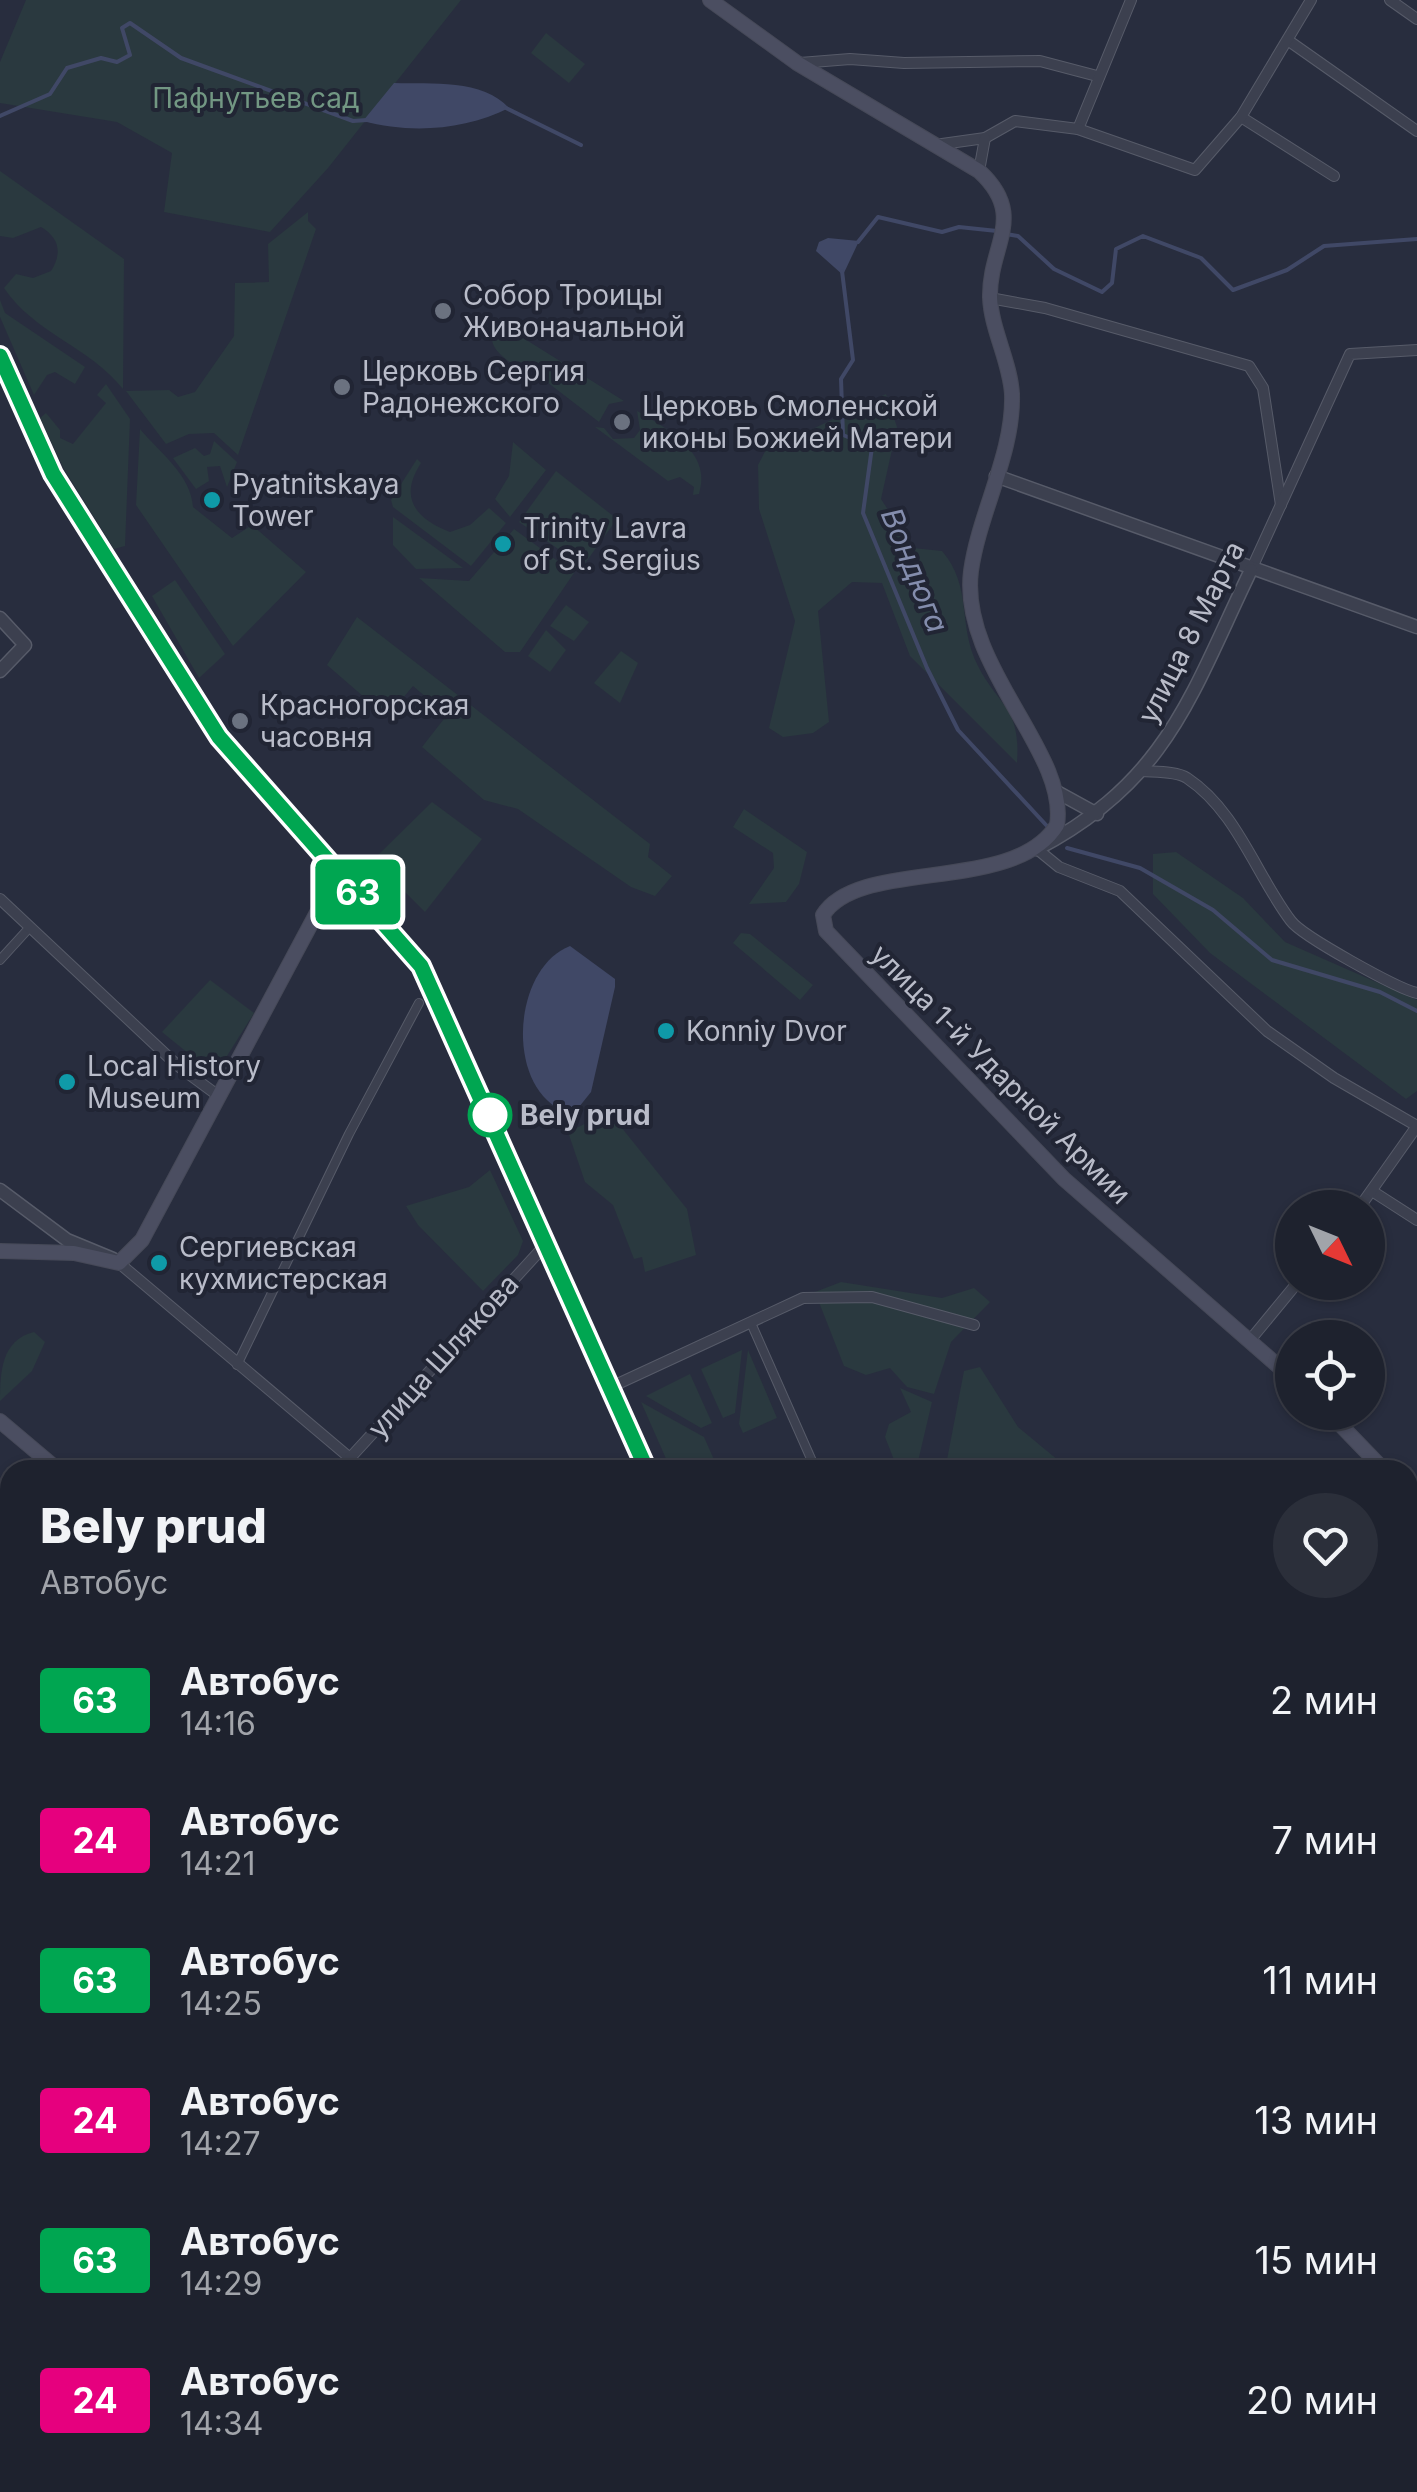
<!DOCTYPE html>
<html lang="ru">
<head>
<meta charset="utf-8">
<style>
  body { margin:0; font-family:Inter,sans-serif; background:#2b2f3a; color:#f1f3f6; height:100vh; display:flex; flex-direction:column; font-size:38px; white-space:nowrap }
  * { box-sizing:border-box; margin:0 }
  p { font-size:32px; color:#a1a4aa }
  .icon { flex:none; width:55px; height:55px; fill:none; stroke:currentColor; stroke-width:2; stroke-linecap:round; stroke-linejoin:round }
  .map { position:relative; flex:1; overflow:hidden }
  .panel { position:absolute; left:0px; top:1460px; width:1418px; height:1032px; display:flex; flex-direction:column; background:#1e222e; border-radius:30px 30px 0 0; box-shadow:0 2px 8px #0004,0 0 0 2px #3c3f4a }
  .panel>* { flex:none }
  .badge { padding:0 20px; border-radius:8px; font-size:35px; line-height:65px }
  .needle { width:65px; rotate:133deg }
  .tools { position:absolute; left:1275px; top:1190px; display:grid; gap:20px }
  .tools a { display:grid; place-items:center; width:110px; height:110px; border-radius:50%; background:#1e222e; box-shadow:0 2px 8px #0004,0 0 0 2px #3c3f4a; font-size:50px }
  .map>.badge { position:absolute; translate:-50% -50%; box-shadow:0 0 0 5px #fff }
  .round { display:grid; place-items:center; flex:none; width:105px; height:105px; border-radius:52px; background:#2b2f3a }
  .headline { display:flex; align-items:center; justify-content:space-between; height:170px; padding:0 40px }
  h1 { font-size:48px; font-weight:800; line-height:75px }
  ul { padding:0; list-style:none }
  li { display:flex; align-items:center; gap:30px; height:140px; padding:0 40px }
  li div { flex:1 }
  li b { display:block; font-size:38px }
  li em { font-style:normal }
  li .badge { min-width:110px; font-weight:700; text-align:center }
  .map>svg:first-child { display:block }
</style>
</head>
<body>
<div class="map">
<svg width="1417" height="2492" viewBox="0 0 1417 2492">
  <rect width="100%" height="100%" fill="#282d3e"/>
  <g fill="#2a393f">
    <path d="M26,0h435l-133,168 -58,64 -106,-20 8,-59 -55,-31 -117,-19v-41z"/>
    <path d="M546,33l39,31 -16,19 -38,-30z"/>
    <path d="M0,171l124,88 -1,130c-33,-42 -89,-56 -119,-101l12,-14 17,4 18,-7c11,-17 9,-33 -10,-44l-28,11 -13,-2z"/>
    <path d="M308,212v9l8,8 -78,226 -24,-22 -25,1 -23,10 -40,-53 43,-1 9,7 17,-5 39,-56 1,-53 34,-1 -1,-38z"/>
    <path d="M0,300l5,13 80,54 -10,17 -20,-12 -8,3 -13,20 -34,-78z"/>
    <path d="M494,322l13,6 117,73 -15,3 -10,18 -78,-60 -5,5c-18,-14 -30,-21 -22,-45z"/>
    <path d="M106,384l24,35 -5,127 -11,3 -50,-80 -24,-51 6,-5 14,17v8l13,6 33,-41 -9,-8z"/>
    <path d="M886,394l11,33 -16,72 32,49 29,3c31,36 15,74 36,115 21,41 43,41 39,97l-107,-107 -28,-73 -30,-1 -34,29 11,111 -16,11 -30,4 -14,-9 26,-107 -36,-112 -1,-44 15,-29 29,-2z"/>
    <path d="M637,411c29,17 76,41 62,83l-6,1 1,-8 -14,-10 -12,4 -73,-54 9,1 9,11 21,-1 6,-8z"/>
    <path d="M140,429c20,24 51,46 53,78l39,31 20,-13 54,47 -73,74 -97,-141z"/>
    <path d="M214,441l23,21 -10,25 -7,-21 -13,1 2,14 -13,8 -23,-31 22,-10 9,8 6,-2z"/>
    <path d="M513,442l33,28 -36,47 -15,-18 14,-23z"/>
    <path d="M417,459l4,4c-22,34 -7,55 29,69l20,-7 19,-17 17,15 -35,43 -78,-59 -2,-7z"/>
    <path d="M556,471l61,48 -34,47 -64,-44z"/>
    <path d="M393,517l70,51 -47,1 -23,-24z"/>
    <path d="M514,529l60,44 -54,79h-15l-86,-74 50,3z"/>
    <path d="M175,580l50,74 -26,24 -47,-82z"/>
    <path d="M566,605l23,17 -15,19 -24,-15z"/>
    <path d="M357,617l293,227 -2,13 24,19 -17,20 -24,-9 -113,-78 -34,-9 -62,-53 25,-32 -34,-29 -26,31 -60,-52z"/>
    <path d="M546,630l20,20 -16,22 -22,-16z"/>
    <path d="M621,651l17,12 -18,40 -26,-20z"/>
    <path d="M432,802l50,37 -57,73 -52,-52z"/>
    <path d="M744,809l63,43 -8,32 -13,18 -37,2 25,-36 -1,-15 -40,-26z"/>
    <path d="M1176,852l67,46 42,44 132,58v91l-11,8 -196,-146 -57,-59v-40z"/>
    <path d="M741,933l9,1 63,51 -13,15 -67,-57z"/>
    <path d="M210,980l44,33 -39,62 -53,-43z"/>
    <path d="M609,1112l78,97 9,46 -51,17 -3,-15 -8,2 -21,-54 -28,-23 -17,-50z"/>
    <path d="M490,1170l33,71 -5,14 -35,36 -65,-66 -12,-19 63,-19z"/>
    <path d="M841,1282l101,16 32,-10 16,14 -39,40 -17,52 -27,-7 -17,-19 -24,7 -22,-9 -29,-74z"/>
    <path d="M34,1332l11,10 -13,29 -32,30c0,-28 1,-61 34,-69z"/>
    <path d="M742,1350l-7,63 -12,5 -22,-49z"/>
    <path d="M748,1350l29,68 -34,15 -4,-9z"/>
    <path d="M980,1367l38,60 52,43h-125l19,-99z"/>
    <path d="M690,1374l22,49 -11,5 -55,-32z"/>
    <path d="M900,1388l32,14 -16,68h-18l-13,-33 4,-13 22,-12z"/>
    <path d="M641,1402l63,35 12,27 -13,6h-32z"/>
    <path d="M971,2482l1,10h-233l-5,-9z"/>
  </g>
  <g fill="#404866">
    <path d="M394,83c37,1 89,-4 115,25 -44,22 -98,26 -146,13z"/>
    <path d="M828,238l31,3 -16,34 -27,-24 3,-9z"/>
    <path d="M570,946l45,33v8l-24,105 -12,15 -13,5c-61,-22 -55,-143 4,-166z"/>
  </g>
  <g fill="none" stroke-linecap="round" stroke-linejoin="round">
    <g stroke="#404866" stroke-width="4">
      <path d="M506,108l75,37"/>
      <path d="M0,116l50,-22 17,-26 34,-10 16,4 13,-7 -8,-27 8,-5 51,35 172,63 14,-1"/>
      <path d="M1006,234l12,2 36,33 48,23 10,-9 4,-34 27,-13 58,22 32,32 54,-20 37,-24 93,-7"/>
      <path d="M858,242l20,-25 64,15 17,-5 38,4"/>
      <path d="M842,271l11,89 -12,19 2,56 29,12 -9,66 64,155 31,62 89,96"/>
      <path d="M1067,848l73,20 73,42 59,50 108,32 37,19"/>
    </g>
    <g stroke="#575b69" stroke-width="10">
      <g id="pedestrian">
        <path d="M0,960l30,-33"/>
        <path d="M751,1323l65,147"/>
        <path d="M237,1365l112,-231 70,-131"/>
      </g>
    </g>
    <g stroke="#575b69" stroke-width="12">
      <g id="minor">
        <path d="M1390,0l27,19"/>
        <path d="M1289,41l128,90"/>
        <path d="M800,63l50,-4 54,4 136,-2 57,15"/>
        <path d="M1241,117l93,59"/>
        <path d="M1078,129l53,-129"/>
        <path d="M935,145l50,-7 30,-17 63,8 117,41 46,-53 70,-117"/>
        <path d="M979,171l6,-33"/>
        <path d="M990,298l55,10 204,58 14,22 18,117"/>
        <path d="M1251,570l99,-216 67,-4"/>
        <path d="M1142,771c13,1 35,0 45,7 50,33 69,97 104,143 11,15 107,68 126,72"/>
        <path d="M1037,849l22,18 61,24 147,140 67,47 83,48"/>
        <path d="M0,899l178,167 42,31"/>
        <path d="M1372,1191l45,29"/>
        <path d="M1359,1208l58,-82"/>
        <path d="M119,1263l231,195"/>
        <path d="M1251,1339l47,-57"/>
        <path d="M611,1387l192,-89 69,-1 102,28"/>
        <path d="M339,1470l208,-227"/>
        <path d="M0,1621l10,10"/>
        <path d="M0,1766l10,-9"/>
        <path d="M0,2364l10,-3"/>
        <path d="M1336,2482v10"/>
      </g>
    </g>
    <g stroke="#575b69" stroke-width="15">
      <g id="tertiary">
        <path d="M996,476l421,151"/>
        <path d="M0,618l25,27 -25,26"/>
        <path d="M1057,792l40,22"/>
        <path d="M1037,849c131,-68 154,-155 214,-279"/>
        <path d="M0,1190l67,50 46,19"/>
        <path d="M1408,1703l9,-4"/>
        <path d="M0,1945l10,10"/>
      </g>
    </g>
    <g stroke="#464958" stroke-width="16">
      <g id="secondary">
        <path d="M710,0l87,63 182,108c49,45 10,74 11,126 1,32 20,64 22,97 2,59 -33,119 -41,177 -12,95 98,181 86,254 -43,70 -198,32 -234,90l3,16 238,248 228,199"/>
        <path d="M0,356l53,119 166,262 202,229 226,504"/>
        <path d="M0,1251l74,2 45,10 23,-23 186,-348 15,-16"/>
        <path d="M1328,1412l56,58"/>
        <path d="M0,1421l58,49"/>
        <path d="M1408,1494l9,11"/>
        <path d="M1408,2328l9,1"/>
        <path d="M988,2482v10"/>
      </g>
    </g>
    <use href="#pedestrian" stroke="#3c404f" stroke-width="8"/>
    <use href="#minor" stroke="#3c404f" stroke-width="10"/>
    <use href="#tertiary" stroke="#3c404f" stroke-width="12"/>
    <use href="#secondary" stroke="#4b4e61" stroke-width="14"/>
  </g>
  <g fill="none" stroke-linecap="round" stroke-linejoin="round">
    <g stroke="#fff" stroke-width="22">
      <path id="line" d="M0,356l53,118 166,263 202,229 226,504"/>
    </g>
    <use href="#line" stroke="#00a651" stroke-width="15"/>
  </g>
  <g fill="#6b7280" stroke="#212534" stroke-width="4">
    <circle cx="443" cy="311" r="10"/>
    <circle cx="342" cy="387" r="10"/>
    <circle cx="622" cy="422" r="10"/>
    <circle cx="240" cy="721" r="10"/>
  </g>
  <g fill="#0f9aa8" stroke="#212534" stroke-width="4">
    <circle cx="212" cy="500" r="10"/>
    <circle cx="503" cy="544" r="10"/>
    <circle cx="666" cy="1031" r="10"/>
    <circle cx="67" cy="1082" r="10"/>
    <circle cx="159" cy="1263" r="10"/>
  </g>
  <circle fill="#fff" stroke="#00a651" stroke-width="5" cx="490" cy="1115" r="20"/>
  <g text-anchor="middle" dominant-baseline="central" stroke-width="8" stroke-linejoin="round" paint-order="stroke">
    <g font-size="28" fill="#729783" stroke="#212534">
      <text x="256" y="98">Пафнутьев сад</text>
    </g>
    <g font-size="28" fill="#b9bcc9" stroke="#212534" text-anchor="start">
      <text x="463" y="295">Собор Троицы<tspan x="463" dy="32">Живоначальной</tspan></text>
      <text x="362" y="371">Церковь Сергия<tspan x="362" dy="32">Радонежского</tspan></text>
      <text x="642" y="406">Церковь Смоленской<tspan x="642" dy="32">иконы Божией Матери</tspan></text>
      <text x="232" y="484">Pyatnitskaya<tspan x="232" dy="32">Tower</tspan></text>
      <text x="523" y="528">Trinity Lavra<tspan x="523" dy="32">of St. Sergius</tspan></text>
      <text x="260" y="705">Красногорская<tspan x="260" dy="32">часовня</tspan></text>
      <text x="686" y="1031">Konniy Dvor</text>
      <text x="87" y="1066">Local History<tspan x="87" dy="32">Museum</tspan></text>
      <text x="179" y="1247">Сергиевская<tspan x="179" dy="32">кухмистерская</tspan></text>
    </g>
    <g font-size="28" fill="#b9bcc9" stroke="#212534">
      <text transform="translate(1191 632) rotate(-63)">улица 8 Марта</text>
      <text transform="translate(1001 1074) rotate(45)">улица 1-й Ударной Армии</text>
      <text transform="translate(443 1356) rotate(-48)">улица Шлякова</text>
    </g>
    <g font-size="28" font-weight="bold" fill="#b9bcc9" stroke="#212534" text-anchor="start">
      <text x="520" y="1115">Bely prud</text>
    </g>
    <g font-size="30" font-style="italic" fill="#848dad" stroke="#212534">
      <text transform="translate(915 570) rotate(68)">Вондюга</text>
    </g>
  </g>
</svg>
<div class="tools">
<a><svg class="needle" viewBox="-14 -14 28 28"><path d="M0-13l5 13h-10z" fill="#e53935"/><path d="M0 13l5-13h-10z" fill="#a1a4aa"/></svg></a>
<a><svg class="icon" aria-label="locate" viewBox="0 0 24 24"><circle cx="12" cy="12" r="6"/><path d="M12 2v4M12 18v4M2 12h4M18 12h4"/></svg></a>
</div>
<b class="badge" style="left:358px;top:892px;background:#00a651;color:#fff">63</b>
<section class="panel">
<div class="headline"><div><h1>Bely prud</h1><p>Автобус</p></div><a class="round"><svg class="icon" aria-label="heart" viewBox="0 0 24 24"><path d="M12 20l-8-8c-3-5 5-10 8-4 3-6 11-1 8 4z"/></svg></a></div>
<ul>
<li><span class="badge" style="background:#00a651;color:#fff">63</span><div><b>Автобус</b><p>14:16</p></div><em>2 мин</em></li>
<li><span class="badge" style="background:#e6007e;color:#fff">24</span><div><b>Автобус</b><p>14:21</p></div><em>7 мин</em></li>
<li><span class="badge" style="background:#00a651;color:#fff">63</span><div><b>Автобус</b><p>14:25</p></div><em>11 мин</em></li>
<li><span class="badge" style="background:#e6007e;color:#fff">24</span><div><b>Автобус</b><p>14:27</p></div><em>13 мин</em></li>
<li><span class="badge" style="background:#00a651;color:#fff">63</span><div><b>Автобус</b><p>14:29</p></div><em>15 мин</em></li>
<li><span class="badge" style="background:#e6007e;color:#fff">24</span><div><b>Автобус</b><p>14:34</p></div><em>20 мин</em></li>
</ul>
</section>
</div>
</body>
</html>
